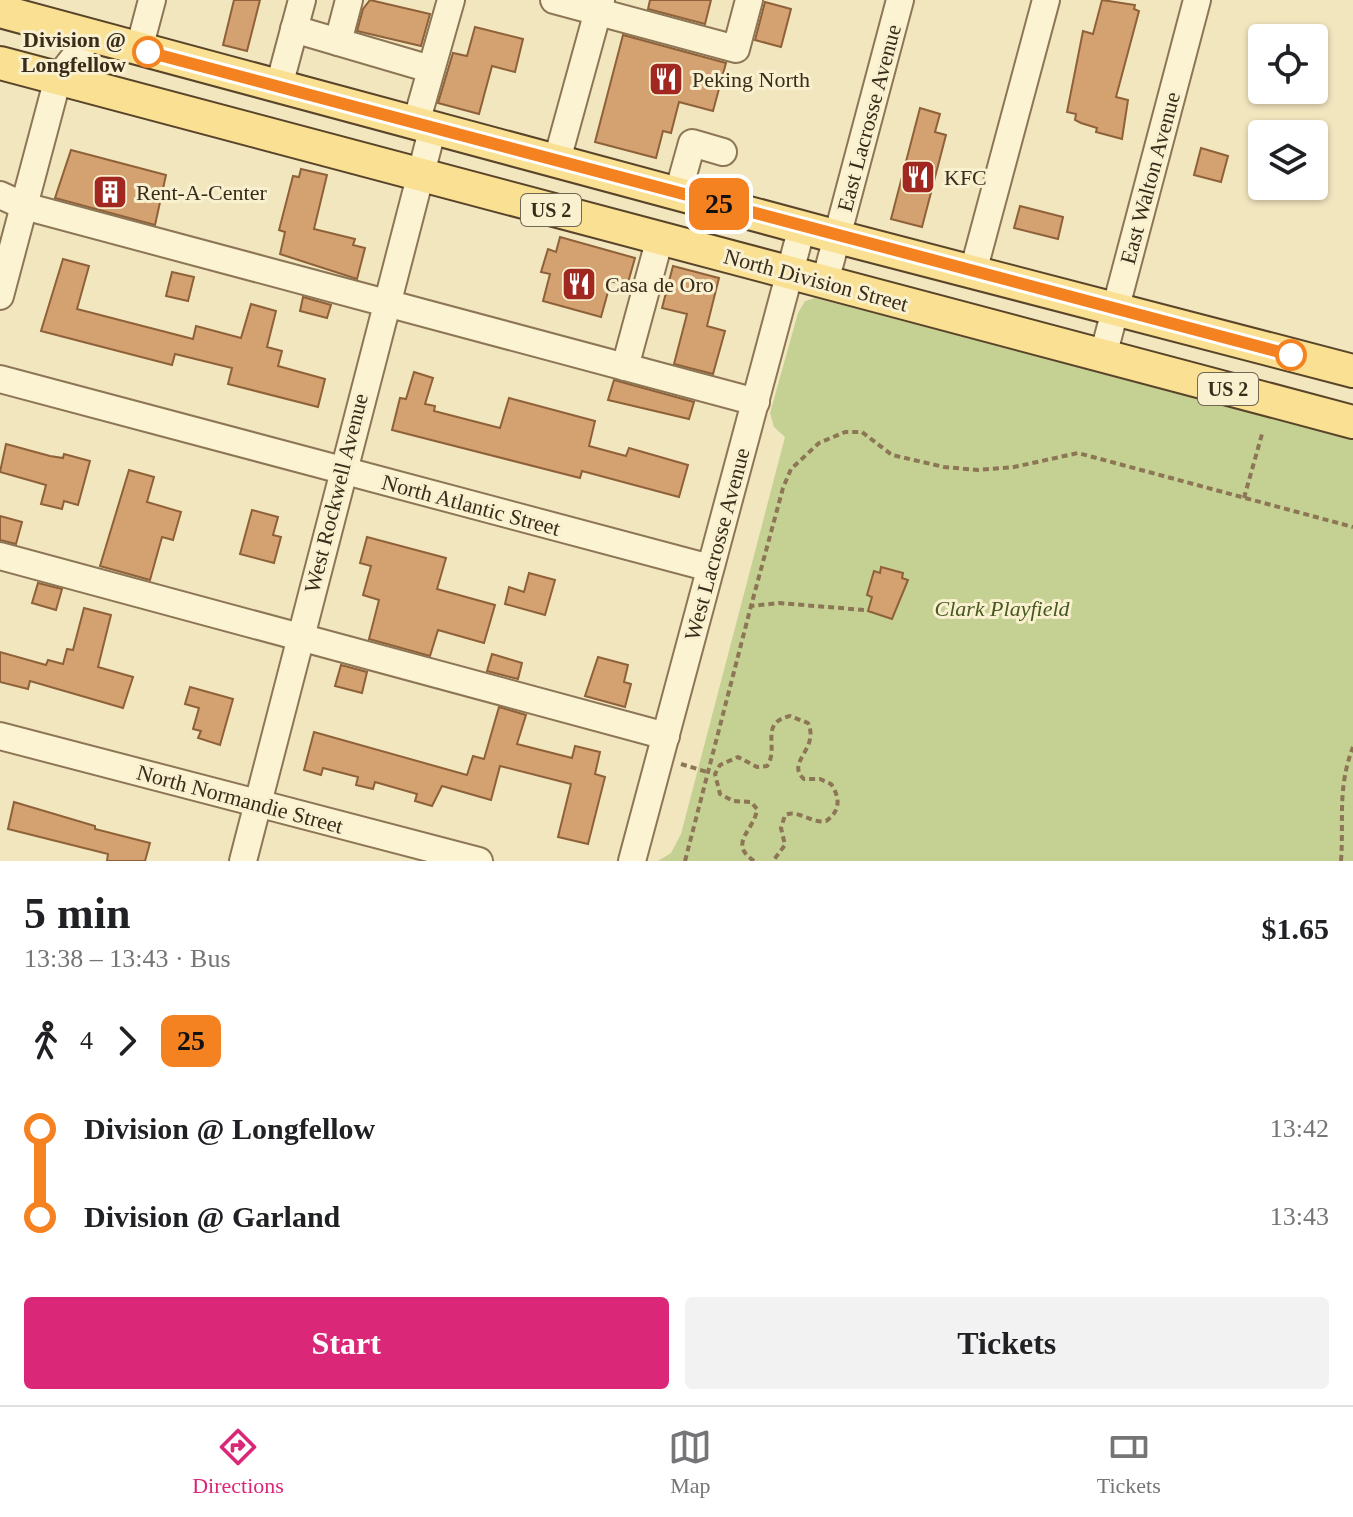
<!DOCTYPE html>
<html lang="en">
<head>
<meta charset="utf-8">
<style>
  body { margin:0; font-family:"Times New Roman",serif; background:#f2f2f2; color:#202124; height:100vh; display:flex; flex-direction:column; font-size:30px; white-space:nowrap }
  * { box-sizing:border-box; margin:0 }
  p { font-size:26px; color:#757577 }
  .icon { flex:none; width:44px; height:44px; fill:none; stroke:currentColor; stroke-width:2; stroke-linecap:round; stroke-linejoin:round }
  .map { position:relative; height:861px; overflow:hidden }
  .details { display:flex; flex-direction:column; background:#fff; flex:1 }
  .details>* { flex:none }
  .badge { padding:0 16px; border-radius:12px; font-size:28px; line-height:52px }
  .buttons { position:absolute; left:1248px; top:24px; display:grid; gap:16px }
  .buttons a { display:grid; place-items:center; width:80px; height:80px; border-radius:8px; background:#fff; box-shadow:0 2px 6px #0004; font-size:40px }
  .map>.badge { position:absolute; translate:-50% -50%; box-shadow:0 0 0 4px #fff }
  .legs { display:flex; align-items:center; gap:12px; height:88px; padding:0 24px; font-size:26px }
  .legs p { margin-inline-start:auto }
  .summary { display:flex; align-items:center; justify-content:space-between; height:136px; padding:0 24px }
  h1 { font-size:44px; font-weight:700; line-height:60px }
  .action { display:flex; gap:16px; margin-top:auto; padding:16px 24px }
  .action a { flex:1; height:92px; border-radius:8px; background:#db2777; color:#fff; font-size:32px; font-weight:700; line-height:92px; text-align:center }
  .action a+a { background:#f2f2f2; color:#202124 }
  ul { padding:0 24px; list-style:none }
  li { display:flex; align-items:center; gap:28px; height:88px; font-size:30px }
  li i { display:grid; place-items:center; width:12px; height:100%; margin:0 10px; background:currentColor }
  li i::after { content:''; width:20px; height:20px; margin:-10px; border:6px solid; border-radius:50%; background:#fff }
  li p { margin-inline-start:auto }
  li:first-child i { background:linear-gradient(#0000 50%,currentColor 0) }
  li:last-child i { background:linear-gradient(currentColor 50%,#0000 0) }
  .menu { display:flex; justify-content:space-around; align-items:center; height:112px; border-top:2px solid #e0e0e0; background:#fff; font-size:22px; color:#757577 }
  .menu a { display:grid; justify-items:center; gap:4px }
  .menu .on { color:#db2777 }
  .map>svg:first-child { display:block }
</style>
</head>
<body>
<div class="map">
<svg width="1353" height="861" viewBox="0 0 1353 861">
  <rect width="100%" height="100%" fill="#f2e6bf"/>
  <path fill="#c5d192" d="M815,298l538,141v422h-695l13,-8 10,-19 104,-397 -11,-10 -4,-14 28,-100 7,-12z"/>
  <g fill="#d4a171" stroke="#8e6139" stroke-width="2">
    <path d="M234,0h26l-13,51 -24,-6z"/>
    <path d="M370,0l60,14 -9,32 -64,-15 6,-22z"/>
    <path d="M650,0h61l-6,24 -57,-15z"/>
    <path d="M1102,0l33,5 -1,4 5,2 -23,86 12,3 -6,39 -26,-7 1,-4 -16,-5 -6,-3 1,-6 -9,-2 16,-81 10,3z"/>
    <path d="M765,2l26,7 -10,38 -26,-7z"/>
    <path d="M475,27l48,12 -8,33 -23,-6 -13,48 -41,-11 15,-50 14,3z"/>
    <path d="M623,35l103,28 -13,48 -34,-9 -8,31 -8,-2 -7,27 -61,-16z"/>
    <path d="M920,108l20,6 -5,18 11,3 -24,92 -31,-8z"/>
    <path d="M1201,148l27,8 -7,26 -27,-7z"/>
    <path d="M71,150l95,25 -11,50 -100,-27z"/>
    <path d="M301,169l26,6 -13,54 41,10 -2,6 12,3 -8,31 -77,-25 5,-22 -6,-2 14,-54 6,1z"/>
    <path d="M1020,206l43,11 -5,22 -44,-11z"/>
    <path d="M560,237l75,21 -8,28 -16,-5 -10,36 -58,-16 7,-27 -9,-2 7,-23 8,3z"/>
    <path d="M63,259l26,7 -12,43 116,30 3,-13 45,12 10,-34 25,7 -9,36 15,4 -4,15 47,13 -7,28 -90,-23 4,-16 -57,-14 -3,11 -131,-34z"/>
    <path d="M673,266l46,12 -12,48 18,5 -12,43 -39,-10 13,-50 -25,-6z"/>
    <path d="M172,272l22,5 -6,24 -22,-5z"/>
    <path d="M303,297l28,8 -4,13 -27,-7z"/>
    <path d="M414,372l19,6 -8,26 10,2 -1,5 66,17 9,-30 86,23 -6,25 37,10 3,-8 59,17 -9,32 -97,-26 -2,7 -188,-48 8,-32 6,1z"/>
    <path d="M614,380l80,22 -5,17 -81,-19z"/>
    <path d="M6,444l44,12 13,2 1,-4 26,7 -12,44 -14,-4 -2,8 -21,-5 5,-19 -46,-13z"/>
    <path d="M129,470l25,7 -7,25 34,10 -8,28 -11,-3 -12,43 -50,-14z"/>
    <path d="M252,510l26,7 -5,18 8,2 -7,26 -34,-9z"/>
    <path d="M0,516l22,6 -6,22 -16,-4z"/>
    <path d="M367,537l79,21 -9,31 58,16 -11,38 -46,-13 -8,26 -61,-17 10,-39 -16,-5 8,-29 -11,-3z"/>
    <path d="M881,567l22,6 -1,5 6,2 -16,39 -24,-8 4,-14 -5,-2 7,-24 6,2z"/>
    <path d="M529,573l26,7 -10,35 -40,-11 4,-17 15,5z"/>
    <path d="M38,583l24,6 -6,21 -24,-7z"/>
    <path d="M84,608l27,7 -13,52 35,10 -10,31 -93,-27 -2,8 -28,-7v-30l46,13 2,-5 15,4 4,-15 6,1z"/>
    <path d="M492,654l30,9 -4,16 -31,-8z"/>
    <path d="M598,657l30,8 -4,17 7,2 -6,23 -40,-11z"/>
    <path d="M341,665l26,7 -5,21 -27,-7z"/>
    <path d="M190,687l43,12 -13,46 -22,-7 3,-7 -8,-2 6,-21 -14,-4z"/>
    <path d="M499,707l27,8 -9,29 55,14 3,-12 25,6 -5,22 10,3 -17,67 -30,-7 13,-53 -71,-18 -9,34 -49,-14 -10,20 -17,-5 2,-7 -42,-12 -2,7 -17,-4 2,-8 -35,-9 -2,7 -17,-5 10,-38 153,43 6,-19 11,3z"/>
    <path d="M14,802l81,24v3l55,14 -5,18h-38l1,-7 -100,-25z"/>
  </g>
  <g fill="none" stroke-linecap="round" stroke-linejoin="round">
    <g stroke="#8c7655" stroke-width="30">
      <g id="minor">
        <path d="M554,0l182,49 13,-49"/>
        <path d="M294,29l126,37"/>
        <path d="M338,42l11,-42"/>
        <path d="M139,49l13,-49"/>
        <path d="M279,86l23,-86"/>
        <path d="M416,123l35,-123"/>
        <path d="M557,160l44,-160"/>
        <path d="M678,193l14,-50 31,9"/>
        <path d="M0,195l24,11 732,196"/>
        <path d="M973,272l73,-272"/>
        <path d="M825,282l75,-282"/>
        <path d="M0,296l58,-218 33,-42"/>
        <path d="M1103,356l94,-356"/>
        <path d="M625,367l35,-129"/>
        <path d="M0,379l710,189"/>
        <path d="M0,556l666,180"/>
        <path d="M0,736l479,125"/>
        <path d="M243,861l190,-734"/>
        <path d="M632,861l170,-634"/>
      </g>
    </g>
    <g stroke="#59442a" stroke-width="36">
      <g id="major">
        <path d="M0,11l838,226 515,134"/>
        <path d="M0,63l1353,359"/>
      </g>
    </g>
    <g stroke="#8c7655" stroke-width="4" stroke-dasharray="6 4" stroke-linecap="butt">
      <path d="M1244,498l18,-64"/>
      <path d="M864,610l-85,-7 -28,3 32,-118 8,-19 28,-26 26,-11h17l30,23 52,12 34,3 36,-3 64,-14 275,74"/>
      <path d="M681,764l26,8"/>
      <path d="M685,861l66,-255"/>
      <path d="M754,861c-27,-18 1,-31 3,-52l-6,-7 -18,-1 -13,-7 -5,-20 5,-9 18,-8 19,10 10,-1c13,-18 -9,-43 23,-50l18,7c12,26 -23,39 -4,56h16l11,5c9,13 10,27 -5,37 -15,3 -27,-12 -41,-6l-4,13 4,17 -12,16"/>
      <path d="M1341,861c3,-42 -4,-72 12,-114"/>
    </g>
    <use href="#minor" stroke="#fcf3d3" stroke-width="26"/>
    <use href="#major" stroke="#f9e092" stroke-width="32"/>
  </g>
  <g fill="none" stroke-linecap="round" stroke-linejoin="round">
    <g stroke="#fff" stroke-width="18">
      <path id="line-1" d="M148,52l1143,303"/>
    </g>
    <use href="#line-1" stroke="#f58220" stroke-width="12"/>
  </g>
  <defs>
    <g id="restaurant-square" transform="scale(1.8)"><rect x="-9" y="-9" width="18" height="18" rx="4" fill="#a12820" stroke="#f9f0cf"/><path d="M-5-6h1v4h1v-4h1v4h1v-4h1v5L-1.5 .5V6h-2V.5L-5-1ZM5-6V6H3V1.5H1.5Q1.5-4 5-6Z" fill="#fff"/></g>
    <g id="building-square" transform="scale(1.8)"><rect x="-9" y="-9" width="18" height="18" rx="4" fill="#a12820" stroke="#f9f0cf"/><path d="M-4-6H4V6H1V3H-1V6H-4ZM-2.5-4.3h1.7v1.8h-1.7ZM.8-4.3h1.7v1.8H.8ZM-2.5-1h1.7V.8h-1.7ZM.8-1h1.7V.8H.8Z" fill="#fff"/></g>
  </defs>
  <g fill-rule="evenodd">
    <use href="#restaurant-square" x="666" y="79"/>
    <use href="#restaurant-square" x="918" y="177"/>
    <use href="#building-square" x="110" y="192"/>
    <use href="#restaurant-square" x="579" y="284"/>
  </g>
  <g fill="#fff" stroke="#f58220" stroke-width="4">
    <circle cx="148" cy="52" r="14"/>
    <circle cx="1291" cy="355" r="14"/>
  </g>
  <g text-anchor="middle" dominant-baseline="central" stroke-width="6" stroke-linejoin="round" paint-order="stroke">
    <g fill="#f9f0cf" stroke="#736751" stroke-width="2">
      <rect x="521" y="194" width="60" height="32" rx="6"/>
      <rect x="1198" y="373" width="60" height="32" rx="6"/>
    </g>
    <g font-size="20" font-weight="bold" fill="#3a2c1b">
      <text x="551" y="210">US 2</text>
      <text x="1228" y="389">US 2</text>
    </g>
    <g font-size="22" font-weight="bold" fill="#3a2c1b" stroke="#f9f0cf" text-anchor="end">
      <text x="126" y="39">Division @<tspan x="126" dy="25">Longfellow</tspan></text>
    </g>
    <g font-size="22" fill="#3a2c1b" stroke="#f9f0cf" text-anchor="start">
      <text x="692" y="79">Peking North</text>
      <text x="944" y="177">KFC</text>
      <text x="136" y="192">Rent-A-Center</text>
      <text x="605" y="284">Casa de Oro</text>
    </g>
    <g font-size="22" fill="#3a2c1b" stroke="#f9f0cf">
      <text transform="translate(869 118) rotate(-75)">East Lacrosse Avenue</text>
      <text transform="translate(1150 178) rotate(-75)">East Walton Avenue</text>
      <text transform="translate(816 280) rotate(15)">North Division Street</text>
      <text transform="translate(336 493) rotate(-76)">West Rockwell Avenue</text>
      <text transform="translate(471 505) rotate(15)">North Atlantic Street</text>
      <text transform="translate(717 544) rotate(-75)">West Lacrosse Avenue</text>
      <text transform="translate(240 799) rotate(15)">North Normandie Street</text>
    </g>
    <g font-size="22" font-style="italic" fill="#465920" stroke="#f9f0cf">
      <text x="1002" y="608">Clark Playfield</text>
    </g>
  </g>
</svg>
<div class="buttons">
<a><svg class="icon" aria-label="locate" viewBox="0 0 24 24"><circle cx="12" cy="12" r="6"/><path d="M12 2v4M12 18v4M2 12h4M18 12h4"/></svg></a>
<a><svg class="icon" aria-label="layers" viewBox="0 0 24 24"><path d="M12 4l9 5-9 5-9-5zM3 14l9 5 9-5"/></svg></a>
</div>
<b class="badge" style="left:719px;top:204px;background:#f58220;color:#111">25</b>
</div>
<section class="details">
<div class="summary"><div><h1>5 min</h1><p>13:38 – 13:43 · Bus</p></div><b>$1.65</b></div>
<div class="legs"><svg class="icon" aria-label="walk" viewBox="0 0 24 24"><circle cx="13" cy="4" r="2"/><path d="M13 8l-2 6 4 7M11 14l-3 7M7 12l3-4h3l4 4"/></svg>4<svg class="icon" aria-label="forward" viewBox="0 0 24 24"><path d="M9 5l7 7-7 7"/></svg><b class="badge" style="background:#f58220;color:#111">25</b></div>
<ul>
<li><i style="color:#f58220"></i><b>Division @ Longfellow</b><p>13:42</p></li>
<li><i style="color:#f58220"></i><b>Division @ Garland</b><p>13:43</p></li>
</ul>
<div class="action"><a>Start</a><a>Tickets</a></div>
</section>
<nav class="menu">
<a class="on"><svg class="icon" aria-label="directions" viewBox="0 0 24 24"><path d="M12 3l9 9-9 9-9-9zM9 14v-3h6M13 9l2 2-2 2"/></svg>Directions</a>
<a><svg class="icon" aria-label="map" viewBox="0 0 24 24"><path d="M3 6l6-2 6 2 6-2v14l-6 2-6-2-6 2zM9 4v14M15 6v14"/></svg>Map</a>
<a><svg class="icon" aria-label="tickets" viewBox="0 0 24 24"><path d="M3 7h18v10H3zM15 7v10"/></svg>Tickets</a>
</nav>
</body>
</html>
